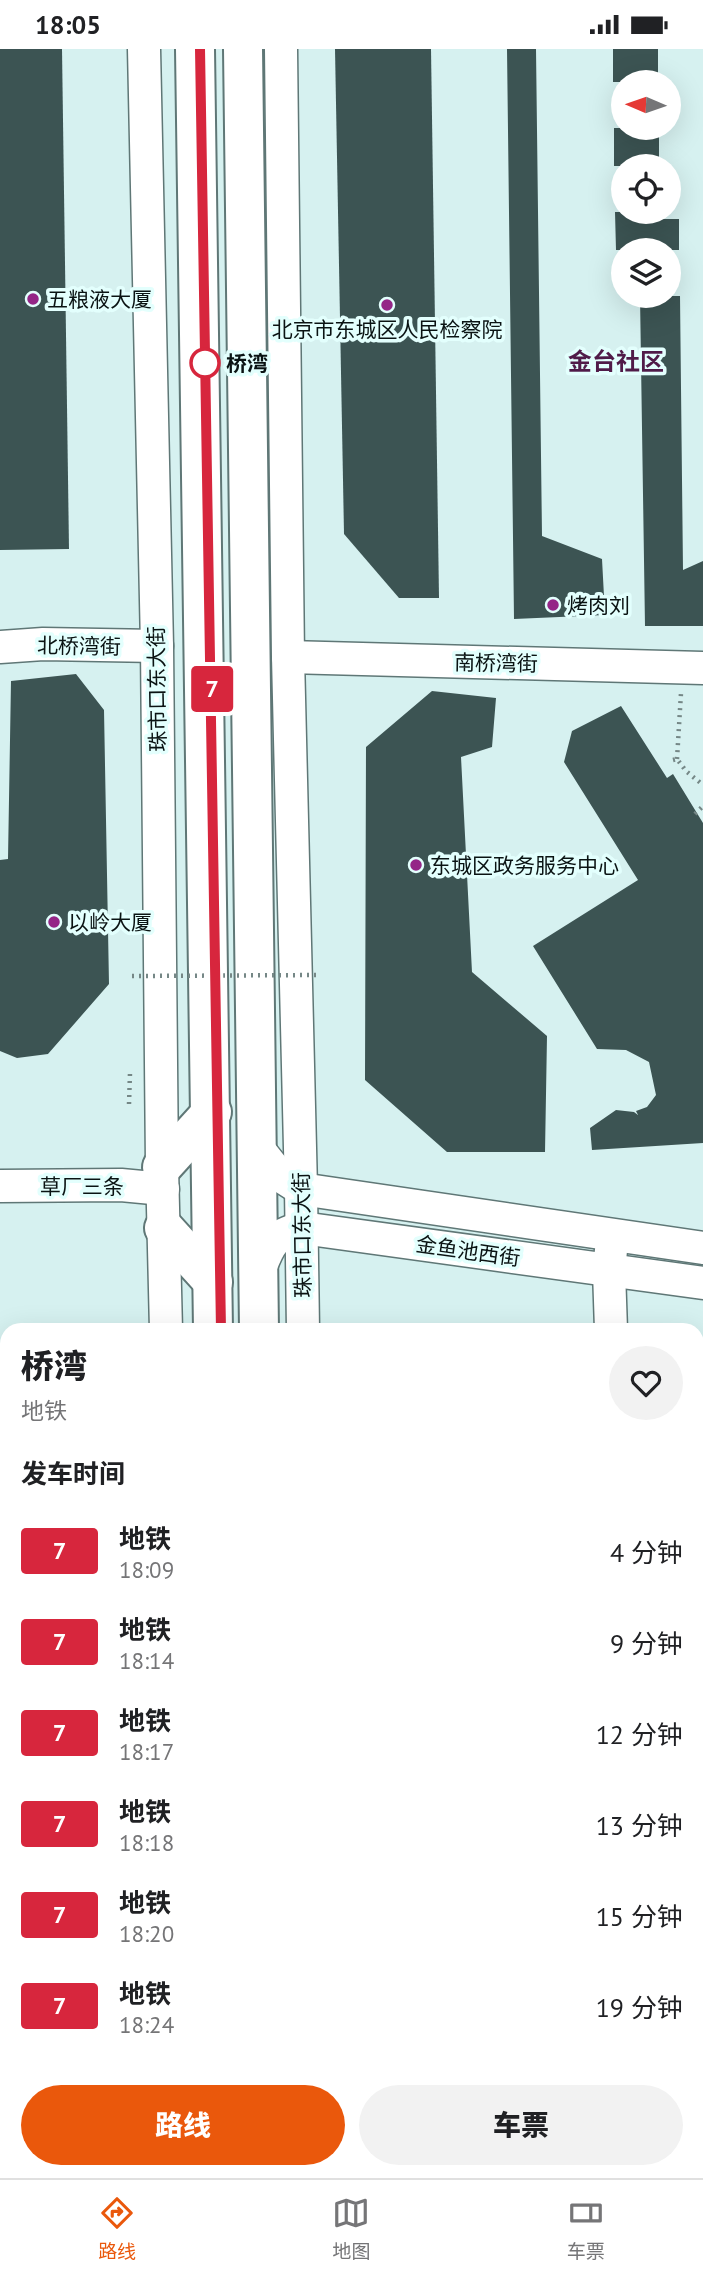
<!DOCTYPE html>
<html lang="zh">
<head>
<meta charset="utf-8">
<style>
  body { margin:0; font-family:"PT Sans","Noto Sans SC",sans-serif; background:#f2f2f2; color:#202124; height:100vh; display:flex; flex-direction:column; font-size:26px; white-space:nowrap }
  * { box-sizing:border-box; margin:0 }
  p { font-size:23px; color:#757577 }
  .icon { flex:none; width:38px; height:38px; fill:none; stroke:currentColor; stroke-width:2; stroke-linecap:round; stroke-linejoin:round }
  .map { position:relative; flex:1; overflow:hidden }
  .sheet { position:absolute; left:0px; top:1274px; width:704px; height:856px; display:flex; flex-direction:column; background:#fff; border-radius:21px 21px 0 0; box-shadow:0 7px 28px #0002 }
  .sheet>* { flex:none }
  .badge { padding:0 14px; border-radius:5px; font-size:24px; line-height:46px }
  .needle { width:46px; rotate:272deg }
  .fabs { position:absolute; left:611px; top:21px; display:grid; gap:14px }
  .fabs a { display:grid; place-items:center; width:70px; height:70px; border-radius:50%; background:#fff; box-shadow:0 7px 28px #0002; font-size:35px }
  .map>.badge { position:absolute; translate:-50% -50%; box-shadow:0 0 0 4px #fff }
  h2 { padding:0 21px; font-size:26px; line-height:63px }
  .round { display:grid; place-items:center; flex:none; width:74px; height:74px; border-radius:37px; background:#f2f2f2 }
  .headline { display:flex; align-items:center; justify-content:space-between; height:119px; padding:0 21px }
  h1 { font-size:33px; font-weight:800; line-height:52px }
  .cta { display:flex; gap:14px; margin-top:auto; padding:14px 21px }
  .cta a { flex:1; height:80px; border-radius:42px; background:#ea580c; color:#fff; font-size:28px; font-weight:800; line-height:80px; text-align:center }
  .cta a+a { background:#f2f2f2; color:#202124 }
  ul { padding:0; list-style:none }
  li { display:flex; align-items:center; gap:21px; height:91px; padding:0 21px }
  li div { flex:1 }
  li b { display:block; font-size:26px }
  li em { font-style:normal }
  li .badge { min-width:77px; font-weight:700; text-align:center }
  .status { display:flex; justify-content:space-between; align-items:center; height:49px; padding:0 35px; background:#fff; direction:ltr }
  .status svg { height:19px; fill:currentColor }
  .menu { display:flex; justify-content:space-around; align-items:center; height:98px; border-top:2px solid #e0e0e0; background:#fff; font-size:19px; color:#757577 }
  .menu a { display:grid; justify-items:center; gap:4px }
  .menu .selected { color:#ea580c }
  .map>svg:first-child { display:block }
</style>
</head>
<body>
<div class="status"><b>18:05</b><svg viewBox="0 0 49 12"><path d="M0 12V9h3v3zM5 12V6h3v6zM10 12V3h3v9zM15 12V0h3v12zM26 1h20v11H26zM47 4h2v5h-2z"/></svg></div>
<div class="map">
<svg width="703" height="2129" viewBox="0 0 703 2129">
  <rect width="100%" height="100%" fill="#d6f1f0"/>
  <g fill="#3c5453">
    <path d="M0,0h62l7,500 -69,1z"/>
    <path d="M335,0h96l8,549h-40l-55,-64z"/>
    <path d="M507,0h29l6,487 60,23 3,56 -91,4z"/>
    <rect x="613" y="0" width="45" height="33"/>
    <rect x="614" y="79" width="45" height="38"/>
    <path d="M615,163h45v7h19v31h-63z"/>
    <path d="M640,247h40l3,274 20,-9v65h-58z"/>
    <path d="M76,625l28,36 5,274 -61,70 -31,4 -17,-7v-191l8,-1 3,-178z"/>
    <path d="M432,642l64,7 -4,49 -31,10 11,215 75,64 -2,116h-98l-82,-72 1,-333z"/>
    <path d="M621,657l46,72 6,-4 30,49v320l-111,7 -2,-22 26,-18 18,2 4,3 -2,-4 11,-4 9,-12 -7,-33 -23,-12 -29,-1 -64,-103 105,-66 -74,-118 8,-31z"/>
  </g>
  <g fill="none" stroke-linecap="round" stroke-linejoin="round">
    <g stroke="#5f7776" stroke-width="35">
      <g id="minor">
        <path d="M144,0l13,597 5,521 4,163"/>
        <path d="M281,0l7,608 13,532 2,141"/>
        <path d="M0,598l43,-3 114,2"/>
        <path d="M288,608l415,11"/>
        <path d="M256,1097l23,29 22,14 402,59"/>
        <path d="M0,1137l121,-1 42,4"/>
        <path d="M258,1225c11,-28 13,-39 44,-46l401,55"/>
        <path d="M611,1281l-2,-59 2,-21"/>
        <path d="M696,1480l7,-1"/>
        <path d="M0,1952l7,-2"/>
        <path d="M696,1995h7"/>
        <path d="M258,2123l1,6"/>
        <path d="M398,2123l2,6"/>
        <path d="M0,2124l10,5"/>
      </g>
    </g>
    <g stroke="#5f7776" stroke-width="42">
      <g id="major">
        <path d="M195,0l18,1281"/>
        <path d="M243,0l16,1281"/>
        <path d="M162,1118l50,-55"/>
        <path d="M164,1179l49,54"/>
        <path d="M299,2123l2,6"/>
        <path d="M344,2123l2,6"/>
      </g>
    </g>
    <g stroke="#758786" stroke-width="4.5" stroke-dasharray="2 5" stroke-linecap="butt">
      <path d="M677,710l4,-66"/>
      <path d="M673,711l4,-1 9,12 17,14"/>
      <path d="M695,765l8,-8"/>
      <path d="M129,1055l1,-31"/>
    </g>
    <use href="#minor" stroke="#fff" stroke-width="32"/>
    <use href="#major" stroke="#fff" stroke-width="38"/>
    <path stroke="#758786" stroke-width="4.5" stroke-dasharray="2 5" stroke-linecap="butt" d="M132,927l188,-1"/>
  </g>
  <g fill="none" stroke-linecap="round" stroke-linejoin="round">
    <g stroke="#fff" stroke-width="16">
      <path id="line" d="M200,0l21,1281"/>
    </g>
    <use href="#line" stroke="#d7263d" stroke-width="10"/>
  </g>
  <g fill="#942687" stroke="#e3fffd" stroke-width="2.5">
    <circle cx="33" cy="250" r="7"/>
    <circle cx="387" cy="256" r="7"/>
    <circle cx="553" cy="556" r="7"/>
    <circle cx="416" cy="816" r="7"/>
    <circle cx="54" cy="873" r="7"/>
  </g>
  <circle fill="#fff" stroke="#d7263d" stroke-width="3.5" cx="205" cy="314" r="14"/>
  <g text-anchor="middle" dominant-baseline="central" stroke-width="7" stroke-linejoin="round" paint-order="stroke">
    <g font-size="21" fill="#0a1313" stroke="#e3fffd" text-anchor="start">
      <text x="47" y="250">五粮液大厦</text>
      <text x="387" y="280" text-anchor="middle">北京市东城区人民检察院</text>
      <text x="567" y="556">烤肉刘</text>
      <text x="430" y="816">东城区政务服务中心</text>
      <text x="68" y="873">以岭大厦</text>
    </g>
    <g font-size="21" font-weight="bold" fill="#0a1313" stroke="#e3fffd" text-anchor="start">
      <text x="226" y="314">桥湾</text>
    </g>
    <g font-size="21" fill="#0a1313" stroke="#e3fffd">
      <text transform="translate(79 597) rotate(1)">北桥湾街</text>
      <text transform="translate(496 614) rotate(1)">南桥湾街</text>
      <text transform="translate(157 640) rotate(-91)">珠市口东大街</text>
      <text x="82" y="1137">草厂三条</text>
      <text transform="translate(302 1186) rotate(-91)">珠市口东大街</text>
      <text transform="translate(468 1202) rotate(8)">金鱼池西街</text>
    </g>
    <g font-size="24" font-weight="bold" fill="#501b49" stroke="#e3fffd">
      <text x="616" y="312">金台社区</text>
    </g>
  </g>
</svg>
<div class="fabs">
<a><svg class="needle" viewBox="-14 -14 28 28"><path d="M0-13l5 13h-10z" fill="#e53935"/><path d="M0 13l5-13h-10z" fill="#757577"/></svg></a>
<a><svg class="icon" aria-label="locate" viewBox="0 0 24 24"><circle cx="12" cy="12" r="6"/><path d="M12 2v4M12 18v4M2 12h4M18 12h4"/></svg></a>
<a><svg class="icon" aria-label="layers" viewBox="0 0 24 24"><path d="M12 4l9 5-9 5-9-5zM3 14l9 5 9-5"/></svg></a>
</div>
<b class="badge" style="left:212px;top:640px;background:#d7263d;color:#fff">7</b>
<section class="sheet">
<div class="headline"><div><h1>桥湾</h1><p>地铁</p></div><a class="round"><svg class="icon" aria-label="heart" viewBox="0 0 24 24"><path d="M12 20l-8-8c-3-5 5-10 8-4 3-6 11-1 8 4z"/></svg></a></div>
<h2>发车时间</h2>
<ul>
<li><span class="badge" style="background:#d7263d;color:#fff">7</span><div><b>地铁</b><p>18:09</p></div><em>4 分钟</em></li>
<li><span class="badge" style="background:#d7263d;color:#fff">7</span><div><b>地铁</b><p>18:14</p></div><em>9 分钟</em></li>
<li><span class="badge" style="background:#d7263d;color:#fff">7</span><div><b>地铁</b><p>18:17</p></div><em>12 分钟</em></li>
<li><span class="badge" style="background:#d7263d;color:#fff">7</span><div><b>地铁</b><p>18:18</p></div><em>13 分钟</em></li>
<li><span class="badge" style="background:#d7263d;color:#fff">7</span><div><b>地铁</b><p>18:20</p></div><em>15 分钟</em></li>
<li><span class="badge" style="background:#d7263d;color:#fff">7</span><div><b>地铁</b><p>18:24</p></div><em>19 分钟</em></li>
</ul>
<div class="cta"><a>路线</a><a>车票</a></div>
</section>
</div>
<nav class="menu">
<a class="selected"><svg class="icon" aria-label="directions" viewBox="0 0 24 24"><path d="M12 3l9 9-9 9-9-9zM9 14v-3h6M13 9l2 2-2 2"/></svg>路线</a>
<a><svg class="icon" aria-label="map" viewBox="0 0 24 24"><path d="M3 6l6-2 6 2 6-2v14l-6 2-6-2-6 2zM9 4v14M15 6v14"/></svg>地图</a>
<a><svg class="icon" aria-label="tickets" viewBox="0 0 24 24"><path d="M3 7h18v10H3zM15 7v10"/></svg>车票</a>
</nav>
</body>
</html>
